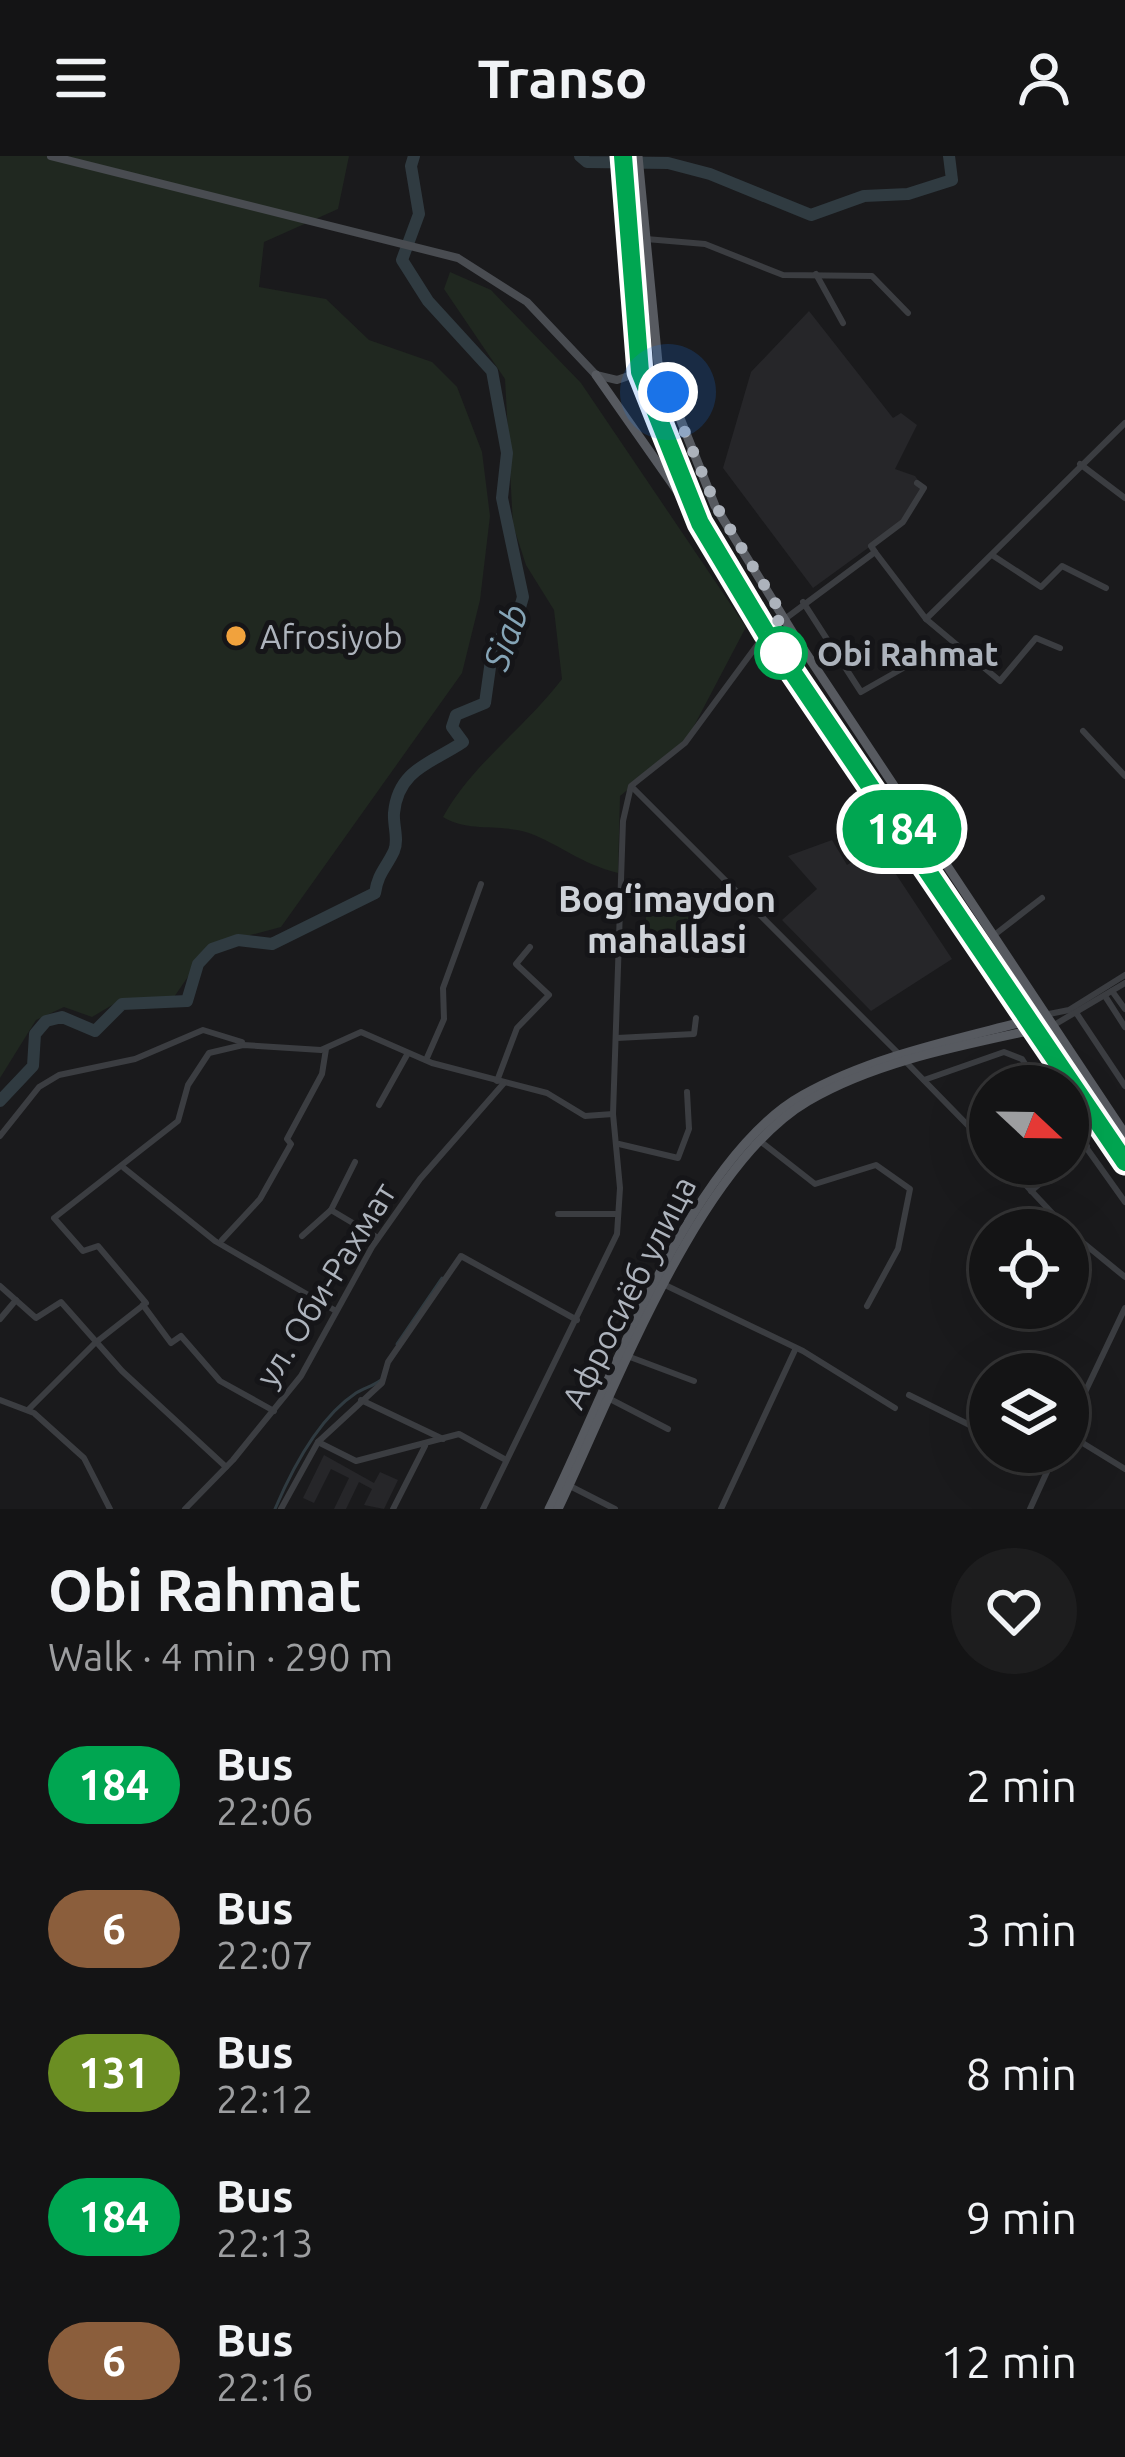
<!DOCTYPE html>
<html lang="en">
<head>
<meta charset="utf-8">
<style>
  body { margin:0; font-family:Ubuntu,sans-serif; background:#1d1d1e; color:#f1f3f6; height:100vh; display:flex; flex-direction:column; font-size:45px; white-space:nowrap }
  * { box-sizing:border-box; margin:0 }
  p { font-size:39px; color:#9d9ea0 }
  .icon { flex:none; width:66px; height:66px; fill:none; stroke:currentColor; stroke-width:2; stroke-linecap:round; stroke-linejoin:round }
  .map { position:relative; height:1353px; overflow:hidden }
  .drawer { display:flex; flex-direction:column; background:#141415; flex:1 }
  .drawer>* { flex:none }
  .badge { padding:0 24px; border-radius:39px; font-size:42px; line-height:78px }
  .needle { width:78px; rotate:112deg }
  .buttons { position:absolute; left:969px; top:909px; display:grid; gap:24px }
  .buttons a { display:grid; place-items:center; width:120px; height:120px; border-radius:50%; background:#141415; box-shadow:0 12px 48px #0002,0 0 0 3px #333334; font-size:60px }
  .you { position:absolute; width:60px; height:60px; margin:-30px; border:9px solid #fff; border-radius:50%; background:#1a73e8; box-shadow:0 0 0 18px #1a73e833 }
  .map>.badge { position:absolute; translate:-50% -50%; box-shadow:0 0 0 6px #fff }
  .round { display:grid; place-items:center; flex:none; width:126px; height:126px; border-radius:63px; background:#1d1d1e }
  .overview { display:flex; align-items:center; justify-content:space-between; height:204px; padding:0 48px }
  h1 { font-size:57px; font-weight:600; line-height:90px }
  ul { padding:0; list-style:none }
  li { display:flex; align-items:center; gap:36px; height:144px; padding:0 48px }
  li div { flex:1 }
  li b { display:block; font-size:45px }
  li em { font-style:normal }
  li .badge { min-width:132px; font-weight:700; text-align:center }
  header { display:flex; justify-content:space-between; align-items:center; height:156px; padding:0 48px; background:#141415; font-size:54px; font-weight:600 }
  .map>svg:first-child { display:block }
</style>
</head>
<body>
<header><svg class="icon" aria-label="menu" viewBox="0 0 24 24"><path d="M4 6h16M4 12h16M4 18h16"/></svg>Transo<svg class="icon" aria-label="person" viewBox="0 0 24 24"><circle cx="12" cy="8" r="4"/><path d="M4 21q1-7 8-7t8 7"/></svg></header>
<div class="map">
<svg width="1125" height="1353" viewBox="0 0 1125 1353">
  <rect width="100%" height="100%" fill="#1a1a1c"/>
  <g fill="#262629">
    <path d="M809,155l84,107 8,-5 16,12 -22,44 20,7 9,12 -23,36 -88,64 -90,-120 28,-96z"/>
    <path d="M832,684l15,25 31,-18 74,112 -81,52 -89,-91 35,-31 -29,-33z"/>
    <path d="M324,1299l50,28 6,-11 18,8 -14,29 -20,-4 8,-16 -13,-7 -13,27h-12l15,-31 -18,-9 -17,34 -11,-5z"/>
  </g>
  <g fill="#202820">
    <path d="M0,0h349l-11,53 -74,33 -5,45 67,12 43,41 63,22 25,25 25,65 8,64 -10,84 -18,73 -181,254 -72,19 -37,54 -48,-2 -32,19 -28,-10 -28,13 -36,58z"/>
    <path d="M450,116l41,18 90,93 165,244 -61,116 -65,53 -2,77c-39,-10 -57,-28 -89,-40 -29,-10 -60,0 -86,-16 30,-54 81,-88 119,-138l-8,-69 -28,-45 -13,-40 -8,-146 -61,-90z"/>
    <path d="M630,731l40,9 29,24 -23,10 -9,15 -33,10 -4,-23 16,-3v-15l-16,-1z"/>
  </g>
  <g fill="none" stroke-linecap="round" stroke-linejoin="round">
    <g stroke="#303b41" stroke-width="3">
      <path d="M397,1188l45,-66"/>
      <path d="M275,1353c17,-40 43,-91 81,-116 8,-5 17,-7 25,-13"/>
    </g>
    <g stroke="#303b41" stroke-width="12">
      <path d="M580,0l7,6 81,1 42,11 101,41 53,-19 44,-2 44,-14 -3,-24"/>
      <path d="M0,945l33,-35 2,-32 11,-13 16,-4 33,14 27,-27 65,-3 11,-37 14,-15 26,-9 34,4 103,-51c3,-20 11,-25 19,-42 5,-11 -1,-26 0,-38 4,-44 38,-50 69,-71l-11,-15 4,-12 29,-12 8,-57 23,-25 7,-24 -21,-99 5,-45 -15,-82 -64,-70 -26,-41 17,-46 -8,-48 3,-10"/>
    </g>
    <g stroke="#3b3d41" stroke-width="6">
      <path d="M646,83l59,5 78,31 89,1 36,37"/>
      <path d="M816,118l27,49"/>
      <path d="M1080,308l45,34"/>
      <path d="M875,396l-4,-6 32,-24 21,-34 -7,-5"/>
      <path d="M992,399l49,32 21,-21 44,22"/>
      <path d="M803,446l58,90 74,-42"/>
      <path d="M926,463l74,62 36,-43 24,10"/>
      <path d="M1083,575l42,45"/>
      <path d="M632,631l266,266"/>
      <path d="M993,780l49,-38"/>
      <path d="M1112,835l13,18"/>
      <path d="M1105,840l20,31"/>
      <path d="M1077,858l48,72"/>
      <path d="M1044,859l25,-5 56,-35"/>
      <path d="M1054,869l71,-42"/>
      <path d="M617,882l77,-4 2,-16"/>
      <path d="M426,904l18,-41 -1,-31 38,-104"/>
      <path d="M906,906l84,86"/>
      <path d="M924,924l80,-28 18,7 17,27"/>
      <path d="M497,925l20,-53 32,-33 -33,-31 14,-17"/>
      <path d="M379,949l29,-52"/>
      <path d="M1068,966l57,80"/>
      <path d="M0,980l39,-49 20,-12 76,-16 68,-29 39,12"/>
      <path d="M760,985l55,43 61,-19 34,24 -12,60 -31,57"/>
      <path d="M619,988l59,14 11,-29 -2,-37"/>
      <path d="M1068,1005l19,-15"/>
      <path d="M355,1006l-24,48 47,28"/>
      <path d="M1006,1008l64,68 55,45"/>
      <path d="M124,1012l91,73 121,70"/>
      <path d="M1031,1035l33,-27"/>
      <path d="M558,1058h60"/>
      <path d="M302,1080l29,-26"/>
      <path d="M222,1084l38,-41 31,-55 -4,-5 35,-65 4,-25"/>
      <path d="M665,1129l138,66 92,57"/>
      <path d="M0,1130l36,32 25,-16 61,69 104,96"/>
      <path d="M143,1149l28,38 10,-7 39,45 54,30"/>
      <path d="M0,1163l16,-19"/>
      <path d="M1019,1165l7,-13"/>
      <path d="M630,1201l64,24"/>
      <path d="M909,1239l81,40"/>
      <path d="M610,1243l58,30"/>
      <path d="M0,1244l34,13 50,45 26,51"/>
      <path d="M361,1244l82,39"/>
      <path d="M28,1254l67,-67 51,-40 -48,-57 -15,5 -29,-33 124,-97 10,-36 21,-32 34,-8 78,5 40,-18 71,31 115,30 38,23 28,-2"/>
      <path d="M1068,1272l57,-120"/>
      <path d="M1068,1278l57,35"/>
      <path d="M318,1286l38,19 103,-27 47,26"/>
      <path d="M1024,1296l26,13"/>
      <path d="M566,1328l49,25"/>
      <path d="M185,1353l48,-49 68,-84 71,-129 48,-68 84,-96"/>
      <path d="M281,1353l37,-67 64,-59 6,-21 73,-106 116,64"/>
      <path d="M393,1353l32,-63"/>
      <path d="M483,1353l134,-275 3,-46 -7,-74 10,-293 8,-35 54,-43 81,-110 109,-81 51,67 199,-196"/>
      <path d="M721,1353l74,-159"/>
      <path d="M1030,1353l26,-57"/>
    </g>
    <path stroke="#494c51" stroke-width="8" d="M51,0l407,102 69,44 69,73 21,5 23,-8"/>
    <g stroke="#575a60" stroke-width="9">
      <path d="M623,0l17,216 60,151 66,110 359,530"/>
      <path d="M638,0l20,207 57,143 81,132 329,496"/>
      <path d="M596,219l94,134"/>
      <path d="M549,1353c58,-117 140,-351 254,-414 71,-40 156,-56 234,-77"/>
      <path d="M558,1353c55,-115 139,-343 250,-408 72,-42 162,-57 243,-75"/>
    </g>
  </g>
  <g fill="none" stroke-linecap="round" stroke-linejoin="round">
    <g stroke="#fff" stroke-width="27">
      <path id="line" d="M623,0l17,216 60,151 66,110 359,529"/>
    </g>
    <use href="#line" stroke="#00a651" stroke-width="18"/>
    <path stroke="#adb3bc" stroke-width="12" stroke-dasharray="0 21.6" d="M668,236l48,114 67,110 -17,17 15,20"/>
  </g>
  <circle fill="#f1a23d" stroke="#151518" stroke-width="4.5" cx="236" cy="480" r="12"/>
  <circle fill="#fff" stroke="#00a651" stroke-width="6" cx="781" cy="497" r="24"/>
  <g text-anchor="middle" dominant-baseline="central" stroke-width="10" stroke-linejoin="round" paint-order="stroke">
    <g font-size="33" fill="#adb3bc" stroke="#151518" text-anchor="start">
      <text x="260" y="480">Afrosiyob</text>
    </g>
    <g font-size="33" font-weight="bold" fill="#adb3bc" stroke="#151518" text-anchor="start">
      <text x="817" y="497">Obi Rahmat</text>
    </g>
    <g font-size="33" fill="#adb3bc" stroke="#151518">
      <text transform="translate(325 1128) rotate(-58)">ул. Оби-Рахмат</text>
      <text transform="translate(628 1136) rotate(-63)">Афросиёб улица</text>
    </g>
    <g font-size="36" font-style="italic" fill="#85a4b6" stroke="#151518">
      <text transform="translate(505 481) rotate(-70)">Siab</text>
    </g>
    <g font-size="36" font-weight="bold" fill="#ced2d8" stroke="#151518">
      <text x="667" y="742">Bog‘imaydon<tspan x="667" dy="41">mahallasi</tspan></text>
    </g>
  </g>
</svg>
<div class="buttons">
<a><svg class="needle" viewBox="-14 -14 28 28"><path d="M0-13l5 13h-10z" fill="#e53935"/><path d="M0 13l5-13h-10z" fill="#9d9ea0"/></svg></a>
<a><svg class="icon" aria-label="locate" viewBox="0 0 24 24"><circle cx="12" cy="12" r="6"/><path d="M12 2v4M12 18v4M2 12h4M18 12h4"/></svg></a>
<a><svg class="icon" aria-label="layers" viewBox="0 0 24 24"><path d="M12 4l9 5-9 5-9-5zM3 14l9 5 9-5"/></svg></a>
</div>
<div class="you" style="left:668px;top:236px"></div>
<b class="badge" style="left:902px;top:673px;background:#00a651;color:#fff">184</b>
</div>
<section class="drawer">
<div class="overview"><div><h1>Obi Rahmat</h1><p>Walk · 4 min · 290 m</p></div><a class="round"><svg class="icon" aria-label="heart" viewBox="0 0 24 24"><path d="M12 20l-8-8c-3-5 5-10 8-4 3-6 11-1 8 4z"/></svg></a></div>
<ul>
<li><span class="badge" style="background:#00a651;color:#fff">184</span><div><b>Bus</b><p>22:06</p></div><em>2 min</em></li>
<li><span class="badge" style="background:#8b5e3c;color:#fff">6</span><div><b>Bus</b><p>22:07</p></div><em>3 min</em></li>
<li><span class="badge" style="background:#6b8e23;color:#fff">131</span><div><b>Bus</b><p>22:12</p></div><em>8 min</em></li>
<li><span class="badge" style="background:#00a651;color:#fff">184</span><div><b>Bus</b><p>22:13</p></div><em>9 min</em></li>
<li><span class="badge" style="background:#8b5e3c;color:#fff">6</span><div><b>Bus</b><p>22:16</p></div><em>12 min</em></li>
</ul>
</section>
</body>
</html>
